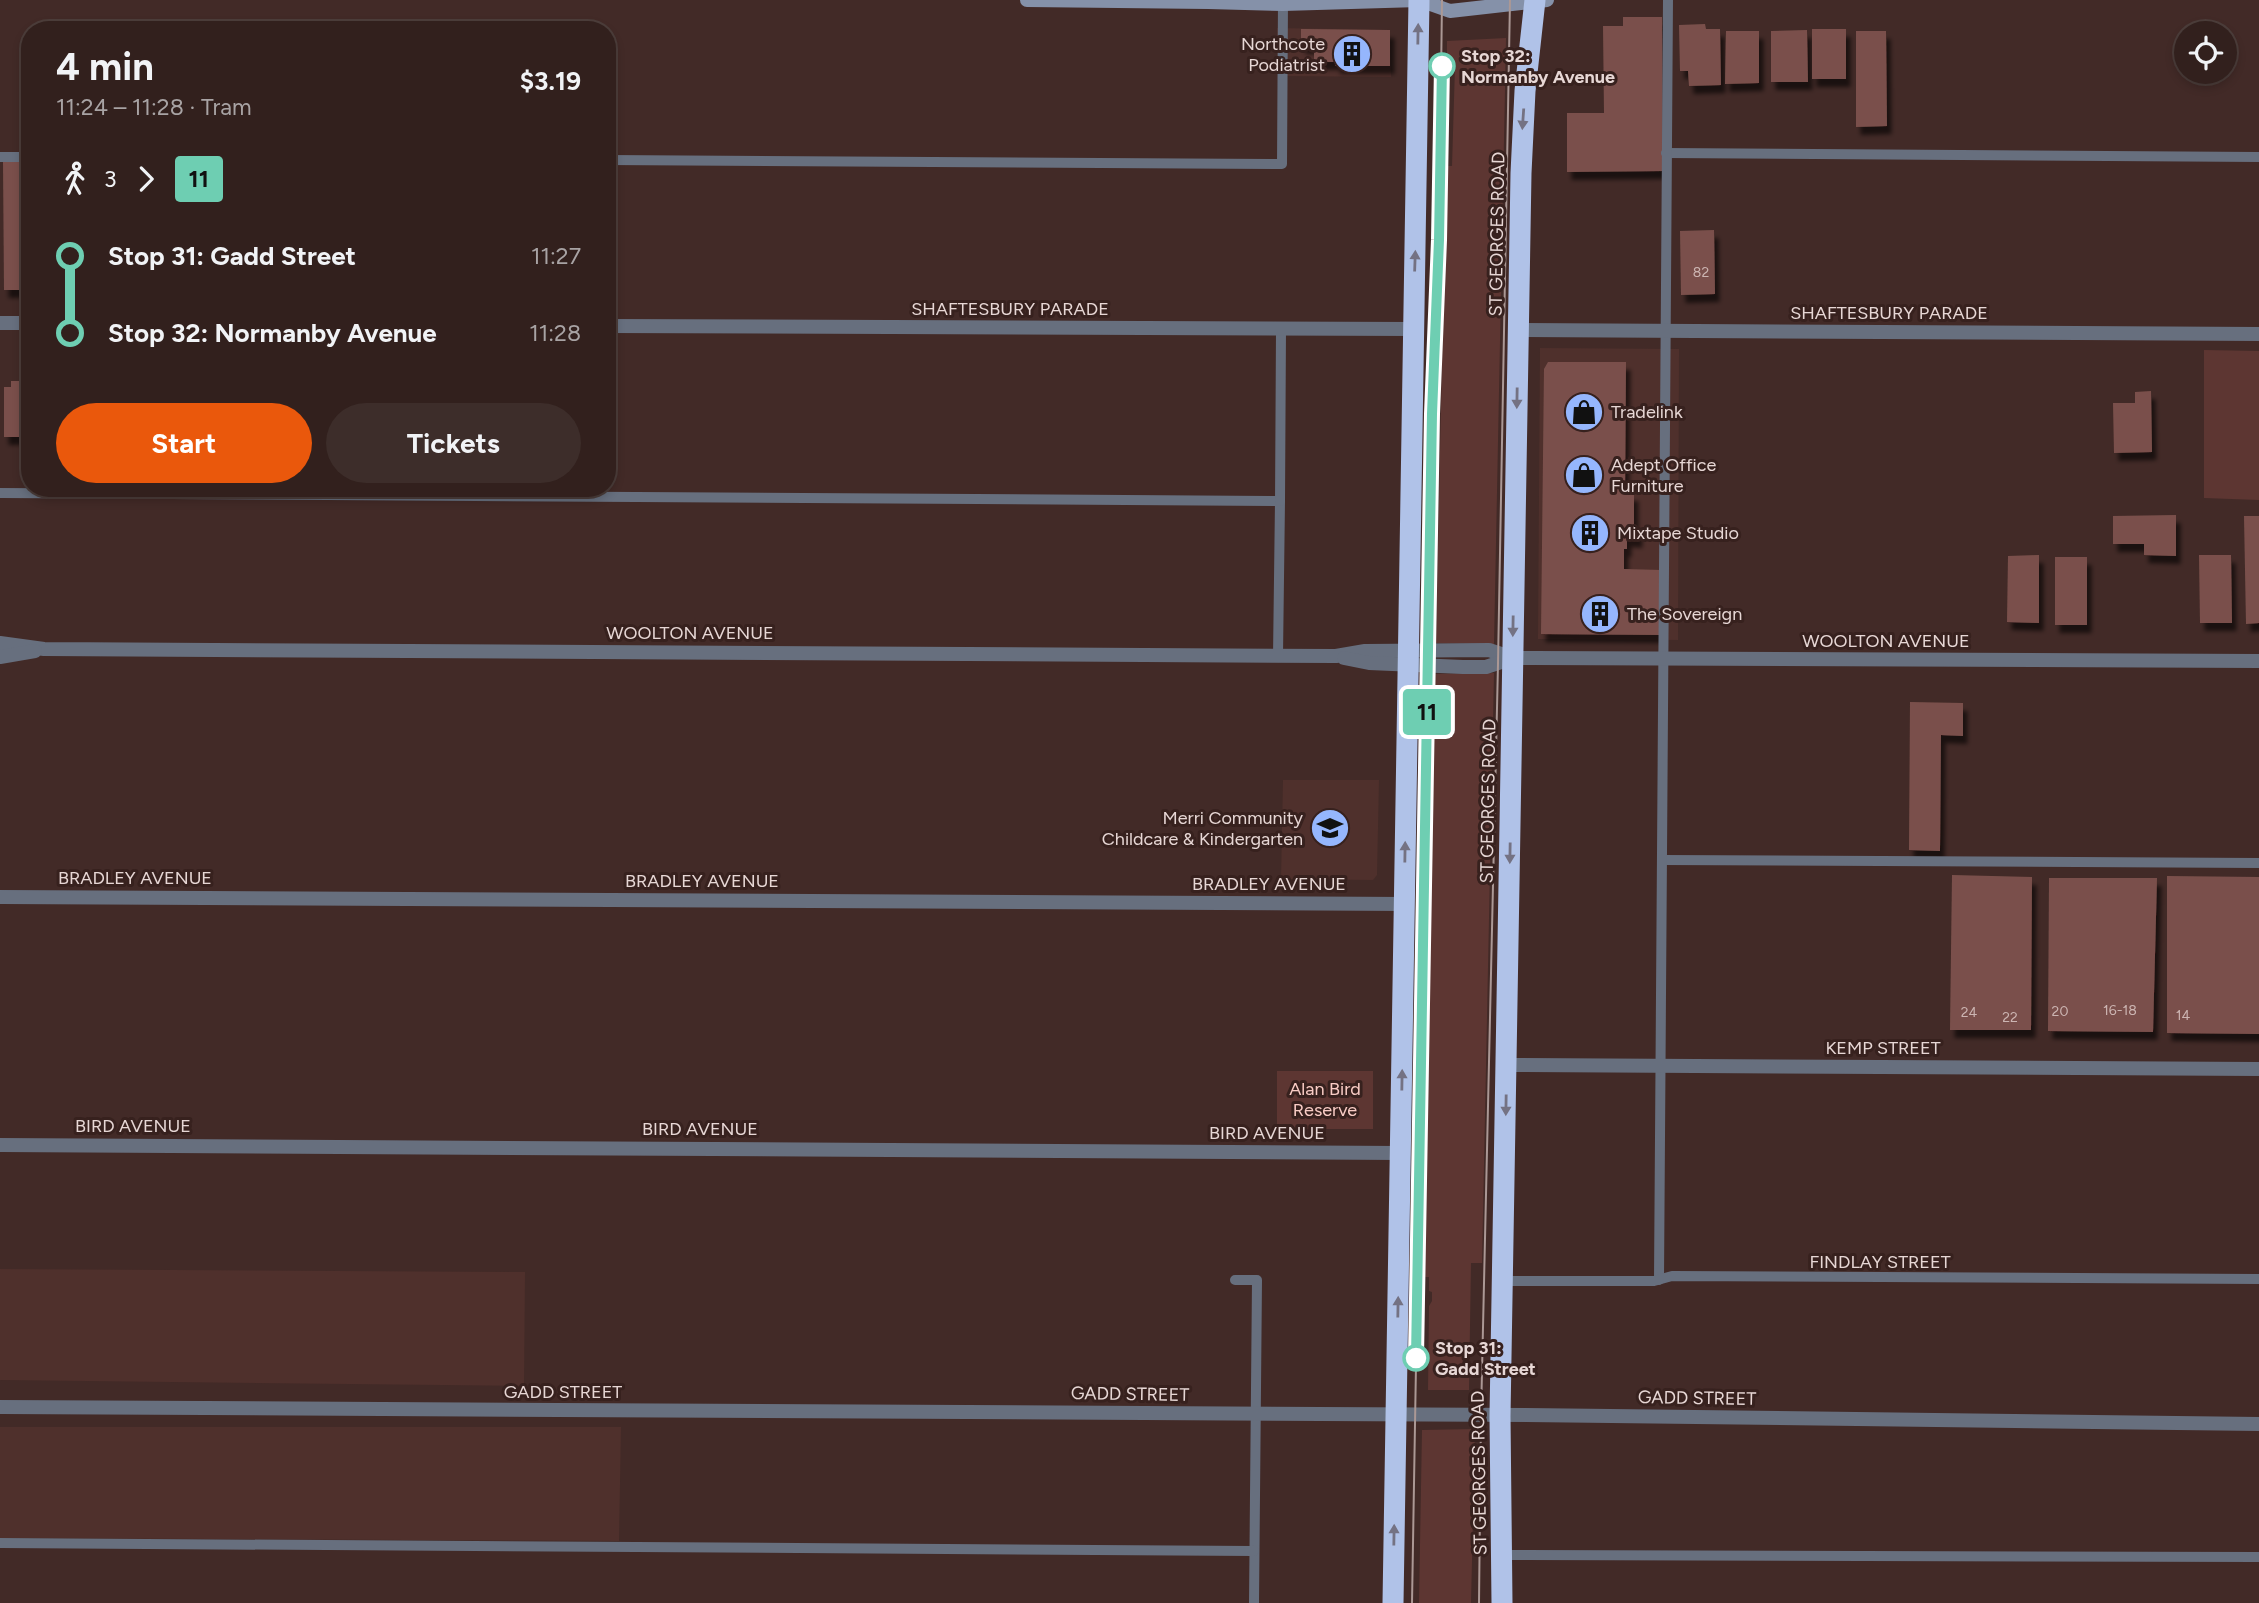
<!DOCTYPE html>
<html lang="en">
<head>
<meta charset="utf-8">
<style>
  body { margin:0; font-family:Figtree,sans-serif; background:#3d2d2a; color:#f1f3f6; height:100vh; display:flex; flex-direction:column; font-size:26px; white-space:nowrap }
  * { box-sizing:border-box; margin:0 }
  p { font-size:23px; color:#a8a3a4 }
  .icon { flex:none; width:38px; height:38px; fill:none; stroke:currentColor; stroke-width:2; stroke-linecap:round; stroke-linejoin:round }
  .map { position:relative; flex:1; overflow:hidden }
  .drawer { position:absolute; left:21px; top:21px; width:595px; height:476px; display:flex; flex-direction:column; background:#32201d; border-radius:28px; box-shadow:0 4px 10px #0003,0 0 0 2px #4d3e3b }
  .drawer>* { flex:none }
  .badge { padding:0 14px; border-radius:5px; font-size:24px; line-height:46px }
  .buttons { position:absolute; left:2174px; top:21px; display:grid; gap:14px }
  .buttons a { display:grid; place-items:center; width:63px; height:63px; border-radius:50%; background:#32201d; box-shadow:0 4px 10px #0003,0 0 0 2px #4d3e3b; font-size:35px }
  .map>.badge { position:absolute; translate:-50% -50%; box-shadow:0 0 0 4px #fff }
  .legs { display:flex; align-items:center; gap:10px; height:77px; padding:0 35px; font-size:23px }
  .legs p { margin-inline-start:auto }
  .overview { display:flex; align-items:center; justify-content:space-between; height:119px; padding:0 35px }
  h1 { font-size:38px; font-weight:700; line-height:52px }
  .cta { display:flex; gap:14px; margin-top:auto; padding:14px 35px }
  .cta a { flex:1; height:80px; border-radius:42px; background:#ea580c; color:#fff; font-size:28px; font-weight:700; line-height:80px; text-align:center }
  .cta a+a { background:#3d2d2a; color:#f1f3f6 }
  ul { padding:0 35px; list-style:none }
  li { display:flex; align-items:center; gap:24px; height:77px; font-size:26px }
  li i { display:grid; place-items:center; width:10px; height:100%; margin:0 9px; background:currentColor }
  li i::after { content:''; width:18px; height:18px; margin:-9px; border:5px solid; border-radius:50%; background:#32201d }
  li p { margin-inline-start:auto }
  li:first-child i { background:linear-gradient(#0000 50%,currentColor 0) }
  li:last-child i { background:linear-gradient(currentColor 50%,#0000 0) }
  .map>svg:first-child { display:block }
</style>
</head>
<body>
<div class="map">
<svg width="2259" height="1603" viewBox="0 0 2259 1603">
  <defs>
    <filter id="shadow"><feDropShadow dx="4.5" dy="8" stdDeviation="2" flood-color="#0009"/></filter>
  </defs>
  <rect width="100%" height="100%" fill="#422a27"/>
  <g fill="#4f302c">
    <path d="M1277,28l113,2 1,47 -113,-1z"/>
    <path d="M1540,348l139,1 -1,291 -140,-1z"/>
    <path d="M1283,780h96l-2,95 -4,5 -92,-1z"/>
    <path d="M0,1269l525,3 -1,114 -524,-6z"/>
    <path d="M0,1427h621l-2,114 -619,-3z"/>
  </g>
  <g fill="#5d3632">
    <path d="M1506,38l-12,606 -58,-1 10,-477h6l3,-100 -8,-1v-24z"/>
    <path d="M2204,350l55,1v149l-55,-2z"/>
    <path d="M1494,673l-12,590h-11l-2,127h-41l1,-84 3,-5v-9l-3,-1v-14h-6l8,-603z"/>
    <rect x="1277" y="1071" width="96" height="58"/>
    <path d="M1475,1429l-4,174h-52l3,-173z"/>
  </g>
  <g fill="#7a504b" filter="url(#shadow)">
    <path d="M1623,17h39l1,154 -96,1v-59h37l-1,-87h20z"/>
    <path d="M1705,24l1,5h14l1,56 -32,1 -1,-15h-8l-1,-46z"/>
    <path d="M1301,29l89,1v36h-55l1,-4h-22v-16h-13z"/>
    <rect x="1812" y="29" width="34" height="50"/>
    <path d="M1807,30l1,52h-37v-51z"/>
    <path d="M1726,31h33v52l-34,1z"/>
    <path d="M1856,31h30l1,95 -31,1z"/>
    <path d="M3,162h27v128h-26z"/>
    <path d="M1714,230l1,64 -34,1 -1,-64z"/>
    <path d="M1548,362h78l-1,131h9v34h4v13l-11,-1v10h-3v20l37,1 -1,65 -119,-1 3,-265z"/>
    <path d="M11,381h19v56h-26v-50h7z"/>
    <path d="M2151,391l1,61 -38,1 -1,-50h22v-11z"/>
    <path d="M2176,515v41l-32,-1v-11h-31v-28z"/>
    <path d="M2244,516h15v107l-13,1z"/>
    <path d="M2039,555v68l-32,-1 1,-66z"/>
    <path d="M2199,555h32l1,68h-32z"/>
    <rect x="2055" y="557" width="32" height="68"/>
    <path d="M1910,702l53,1v33l-22,-1 -1,116 -31,-1z"/>
    <path d="M1952,875l80,2 -1,153h-81z"/>
    <path d="M2167,876l92,1v157l-92,-1z"/>
    <path d="M2049,878h108l-4,154 -105,-1z"/>
  </g>
  <g fill="none" stroke-linecap="round" stroke-linejoin="round">
    <g stroke="#676f7e" stroke-width="10">
      <path d="M1666,153l593,4"/>
      <path d="M0,157h30"/>
      <path d="M607,160l675,4 1,-164"/>
      <path d="M0,493l1280,8 -2,155"/>
      <path d="M1280,501l1,-171"/>
      <path d="M1662,860l597,3"/>
      <path d="M1235,1280h22l-3,323"/>
      <path d="M1659,1280l9,-1280"/>
      <path d="M1502,1281h152l18,-5 587,3"/>
      <path d="M0,1543l1254,8"/>
      <path d="M1502,1555l757,2"/>
    </g>
    <g stroke="#676f7e" stroke-width="14">
      <path d="M0,323h30"/>
      <path d="M607,326l806,3"/>
      <path d="M1518,330l741,4"/>
      <path d="M0,643l44,6 1292,7 29,-5 124,-1 24,8"/>
      <path d="M0,657l35,-6"/>
      <path d="M1344,658l25,5 94,4h23l27,-9h21l725,3"/>
      <path d="M0,897l1405,7"/>
      <path d="M1506,1065l753,4"/>
      <path d="M0,1145l1400,8"/>
      <path d="M0,1407l1526,8 733,9"/>
    </g>
    <path stroke="#8591a9" stroke-width="14" d="M1027,0l181,2 75,2 136,-4 31,11 97,-11"/>
    <g stroke="#b0c2e8" stroke-width="21">
      <path d="M1393,1603l26,-1603"/>
      <path d="M1502,1603l-2,-187 21,-1243 4,-82 10,-91"/>
    </g>
    <g stroke="#ab9895" stroke-width="2">
      <path d="M1412,1603l20,-1189 7,-174 3,-240"/>
      <path d="M1479,1603l2,-187 17,-752 12,-664"/>
    </g>
  </g>
  <defs><path id="oneway-solid" d="M-6-.8H1V-3.2L6.5 0L1 3.2V.8H-6Z" transform="scale(1.75)"/></defs>
  <g fill="#747283">
    <use href="#oneway-solid" transform="translate(1418 34) rotate(-89)"/>
    <use href="#oneway-solid" transform="translate(1523 119) rotate(94)"/>
    <use href="#oneway-solid" transform="translate(1415 261) rotate(-88)"/>
    <use href="#oneway-solid" transform="translate(1517 398) rotate(91)"/>
    <use href="#oneway-solid" transform="translate(1513 626) rotate(91)"/>
    <use href="#oneway-solid" transform="translate(1405 852) rotate(-89)"/>
    <use href="#oneway-solid" transform="translate(1510 853) rotate(91)"/>
    <use href="#oneway-solid" transform="translate(1402 1080) rotate(-89)"/>
    <use href="#oneway-solid" transform="translate(1506 1105) rotate(91)"/>
    <use href="#oneway-solid" transform="translate(1398 1307) rotate(-89)"/>
    <use href="#oneway-solid" transform="translate(1394 1535) rotate(-89)"/>
  </g>
  <g fill="none" stroke-linecap="round" stroke-linejoin="round">
    <g stroke="#fff" stroke-width="16">
      <path id="line-1" d="M1416,1358l16,-944 7,-174 3,-174"/>
    </g>
    <use href="#line-1" stroke="#6eceb2" stroke-width="10"/>
  </g>
  <defs>
    <g id="building-disc" transform="scale(2.0125)"><circle r="9.5" fill="#95b6fd" stroke="#37211e"/><path d="M-4-6H4V6H1V3H-1V6H-4ZM-2.5-4.3h1.7v1.8h-1.7ZM.8-4.3h1.7v1.8H.8ZM-2.5-1h1.7V.8h-1.7ZM.8-1h1.7V.8H.8Z" fill="#111"/></g>
    <g id="shop-disc" transform="scale(2.0125)"><circle r="9.5" fill="#95b6fd" stroke="#37211e"/><path d="M-5-2.5h2.3a2.7 3.5 0 0 1 5.4 0H5L5.5 6h-11ZM-1.5-2.5h3a1.5 2.3 0 0 0-3 0Z" fill="#111"/></g>
    <g id="school-disc" transform="scale(2.0125)"><circle r="9.5" fill="#95b6fd" stroke="#37211e"/><path d="M0-5L7-2L0 1L-7-2ZM-4 1L0 2.5L4 1V4Q0 6-4 4Z" fill="#111"/></g>
  </defs>
  <g fill-rule="evenodd">
    <use href="#building-disc" x="1352" y="54"/>
    <use href="#shop-disc" x="1584" y="412"/>
    <use href="#shop-disc" x="1584" y="475"/>
    <use href="#building-disc" x="1590" y="533"/>
    <use href="#building-disc" x="1600" y="614"/>
    <use href="#school-disc" x="1330" y="828"/>
  </g>
  <g fill="#fff" stroke="#6eceb2" stroke-width="3.5">
    <circle cx="1442" cy="66" r="12"/>
    <circle cx="1416" cy="1358" r="12"/>
  </g>
  <g text-anchor="middle" dominant-baseline="central" stroke-width="6" stroke-linejoin="round" paint-order="stroke">
    <g font-size="14" fill="#ccb5b2">
      <text x="1701" y="272">82</text>
      <text x="2120" y="1010">16-18</text>
      <text x="2060" y="1011">20</text>
      <text x="1969" y="1012">24</text>
      <text x="2183" y="1015">14</text>
      <text x="2010" y="1017">22</text>
    </g>
    <g font-size="18" fill="#e7d7d5" stroke="#37211e" text-anchor="start">
      <text x="1325" y="44" text-anchor="end">Northcote<tspan x="1325" dy="21">Podiatrist</tspan></text>
      <text x="1611" y="412">Tradelink</text>
      <text x="1611" y="465">Adept Office<tspan x="1611" dy="21">Furniture</tspan></text>
      <text x="1617" y="533">Mixtape Studio</text>
      <text x="1627" y="614">The Sovereign</text>
      <text x="1303" y="818" text-anchor="end">Merri Community<tspan x="1303" dy="21">Childcare &amp; Kindergarten</tspan></text>
    </g>
    <g font-size="18" font-weight="bold" fill="#e7d7d5" stroke="#37211e" text-anchor="start">
      <text x="1461" y="56">Stop 32:<tspan x="1461" dy="21">Normanby Avenue</tspan></text>
      <text x="1435" y="1348">Stop 31:<tspan x="1435" dy="21">Gadd Street</tspan></text>
    </g>
    <g font-size="18" fill="#e7d7d5" stroke="#37211e">
      <text transform="translate(1497 234) rotate(-89)">ST GEORGES ROAD</text>
      <text x="1010" y="309">SHAFTESBURY PARADE</text>
      <text x="1889" y="313">SHAFTESBURY PARADE</text>
      <text x="690" y="633">WOOLTON AVENUE</text>
      <text x="1886" y="641">WOOLTON AVENUE</text>
      <text transform="translate(1488 801) rotate(-89)">ST GEORGES ROAD</text>
      <text x="135" y="878">BRADLEY AVENUE</text>
      <text x="702" y="881">BRADLEY AVENUE</text>
      <text x="1269" y="884">BRADLEY AVENUE</text>
      <text x="1883" y="1048">KEMP STREET</text>
      <text x="133" y="1126">BIRD AVENUE</text>
      <text x="700" y="1129">BIRD AVENUE</text>
      <text x="1267" y="1133">BIRD AVENUE</text>
      <text x="1880" y="1262">FINDLAY STREET</text>
      <text x="563" y="1392">GADD STREET</text>
      <text transform="translate(1130 1394) rotate(1)">GADD STREET</text>
      <text transform="translate(1697 1398) rotate(1)">GADD STREET</text>
      <text transform="translate(1479 1473) rotate(-91)">ST GEORGES ROAD</text>
    </g>
    <g font-size="18" fill="#f9ccc5" stroke="#37211e">
      <text x="1325" y="1089">Alan Bird<tspan x="1325" dy="21">Reserve</tspan></text>
    </g>
  </g>
</svg>
<div class="buttons">
<a><svg class="icon" aria-label="locate" viewBox="0 0 24 24"><circle cx="12" cy="12" r="6"/><path d="M12 2v4M12 18v4M2 12h4M18 12h4"/></svg></a>
</div>
<b class="badge" style="left:1427px;top:712px;background:#6eceb2;color:#111">11</b>
<section class="drawer">
<div class="overview"><div><h1>4 min</h1><p>11:24 – 11:28 · Tram</p></div><b>$3.19</b></div>
<div class="legs"><svg class="icon" aria-label="walk" viewBox="0 0 24 24"><circle cx="13" cy="4" r="2"/><path d="M13 8l-2 6 4 7M11 14l-3 7M7 12l3-4h3l4 4"/></svg>3<svg class="icon" aria-label="forward" viewBox="0 0 24 24"><path d="M9 5l7 7-7 7"/></svg><b class="badge" style="background:#6eceb2;color:#111">11</b></div>
<ul>
<li><i style="color:#6eceb2"></i><b>Stop 31: Gadd Street</b><p>11:27</p></li>
<li><i style="color:#6eceb2"></i><b>Stop 32: Normanby Avenue</b><p>11:28</p></li>
</ul>
<div class="cta"><a>Start</a><a>Tickets</a></div>
</section>
</div>
</body>
</html>
